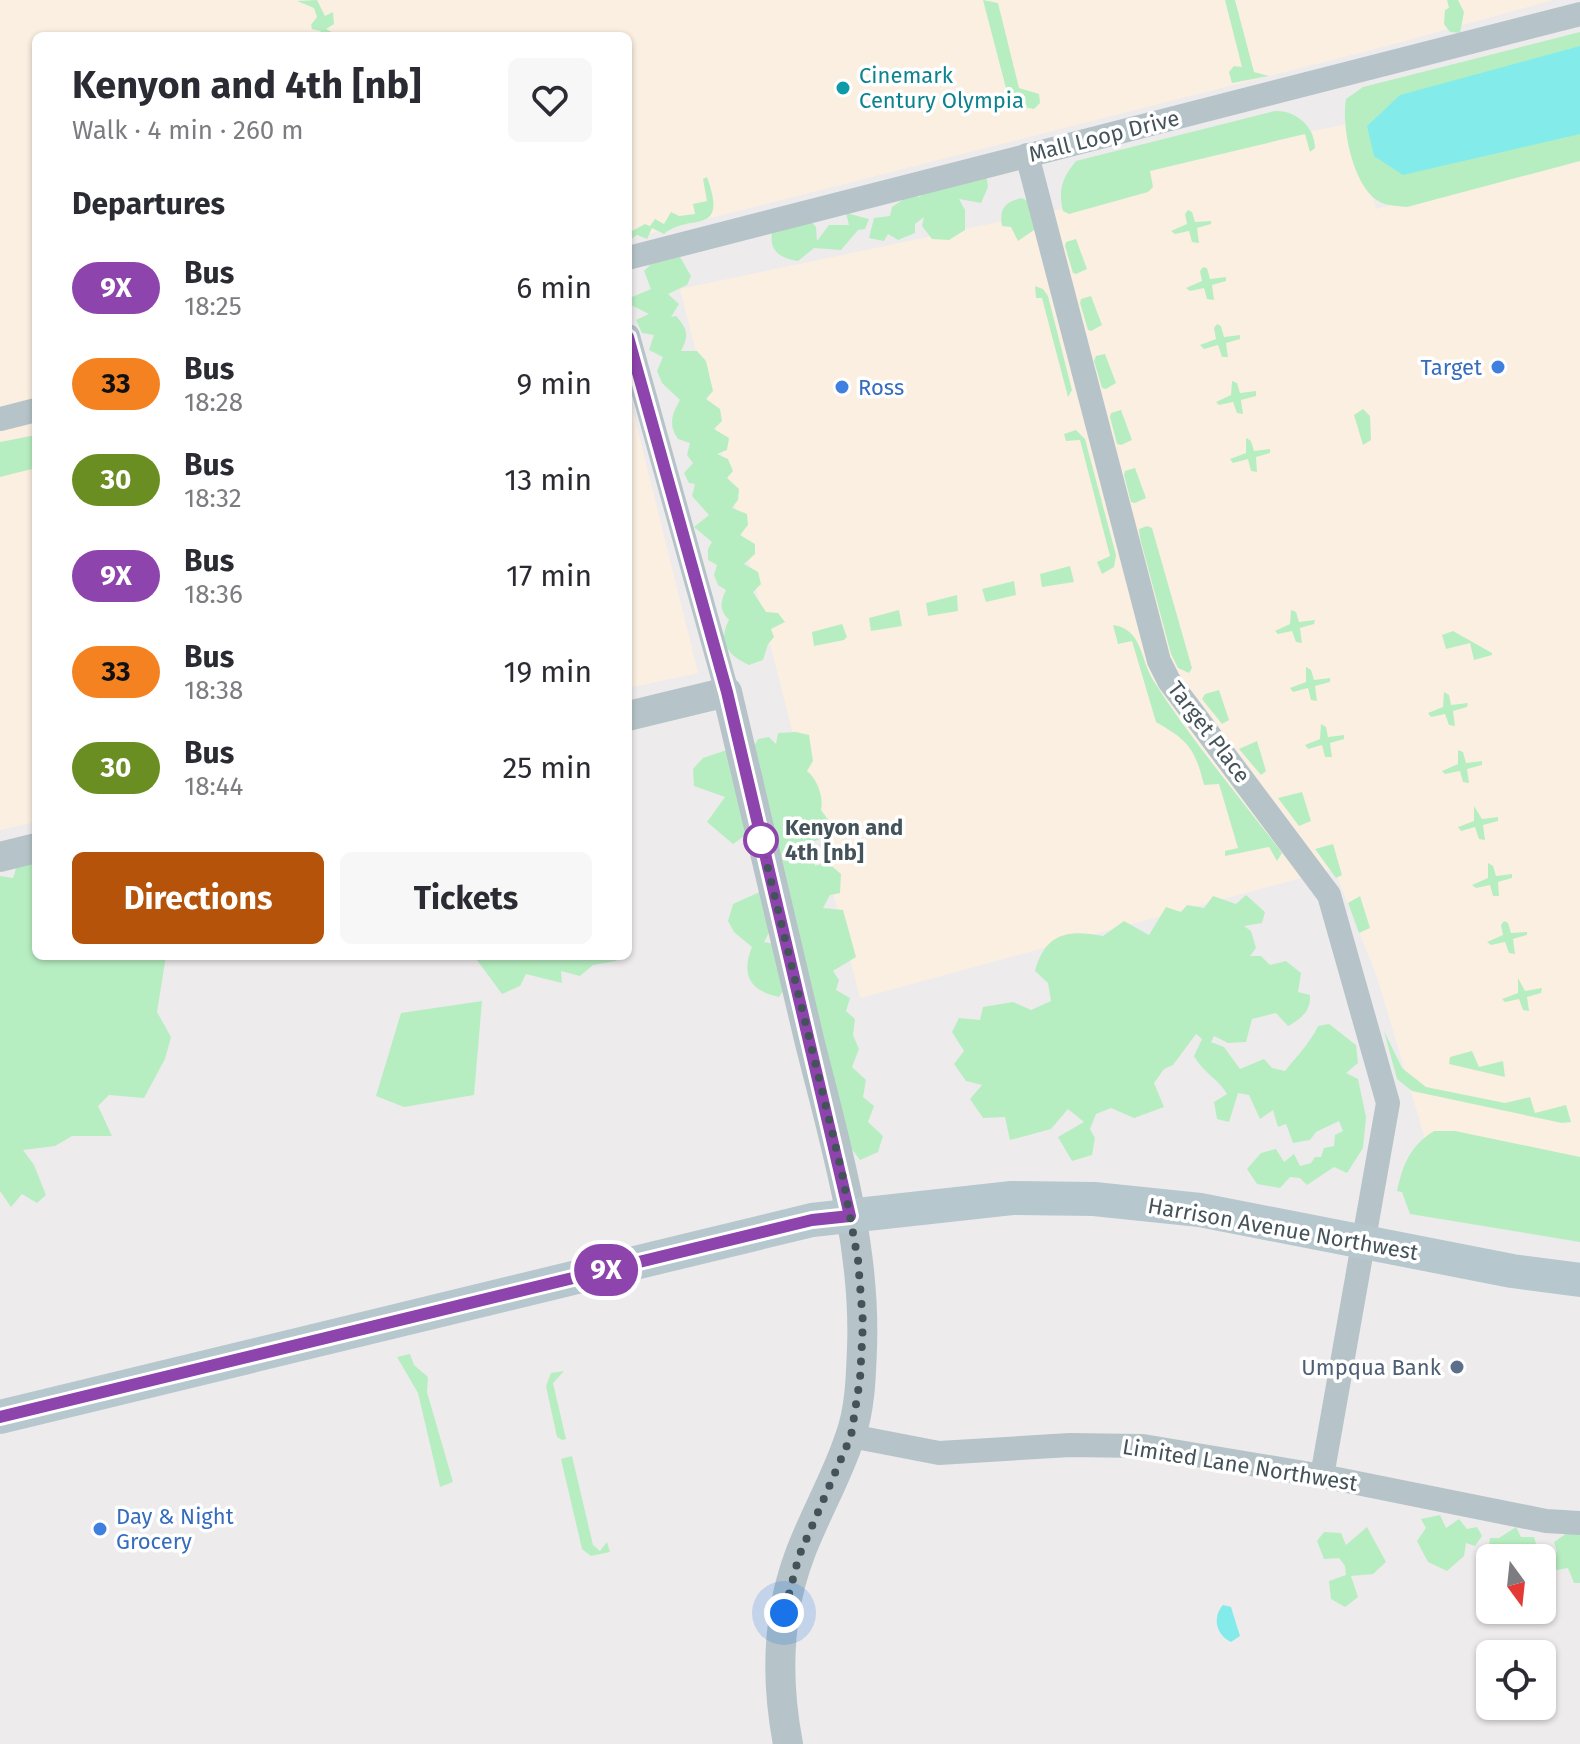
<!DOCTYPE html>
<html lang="en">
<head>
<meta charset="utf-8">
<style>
  body { margin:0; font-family:"Fira Sans",sans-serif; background:#f7f7f7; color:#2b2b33; height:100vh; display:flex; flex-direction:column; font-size:30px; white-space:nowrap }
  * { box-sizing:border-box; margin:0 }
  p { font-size:26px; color:#7c7c81 }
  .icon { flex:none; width:44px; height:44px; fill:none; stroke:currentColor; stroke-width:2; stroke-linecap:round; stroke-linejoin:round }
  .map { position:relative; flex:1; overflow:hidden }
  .sheet { position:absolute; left:32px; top:32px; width:600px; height:928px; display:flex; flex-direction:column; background:#fff; border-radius:12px; box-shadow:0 2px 6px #0004 }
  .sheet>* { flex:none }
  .badge { padding:0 16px; border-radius:26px; font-size:28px; line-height:52px }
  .needle { width:52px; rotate:165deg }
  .controls { position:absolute; left:1476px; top:1544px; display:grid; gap:16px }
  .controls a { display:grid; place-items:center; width:80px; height:80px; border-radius:12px; background:#fff; box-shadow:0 2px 6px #0004; font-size:40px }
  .you { position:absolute; width:40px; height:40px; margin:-20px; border:6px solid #fff; border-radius:50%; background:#1a73e8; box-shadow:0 0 0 12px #1a73e833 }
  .map>.badge { position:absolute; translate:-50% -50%; box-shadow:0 0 0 4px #fff }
  h2 { padding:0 40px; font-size:30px; line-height:72px }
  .round { display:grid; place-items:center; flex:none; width:84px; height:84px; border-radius:12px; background:#f7f7f7 }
  .overview { display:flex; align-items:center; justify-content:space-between; height:136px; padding:0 40px }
  h1 { font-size:38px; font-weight:700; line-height:60px }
  .cta { display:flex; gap:16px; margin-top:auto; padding:16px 40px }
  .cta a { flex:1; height:92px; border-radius:12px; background:#b45309; color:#fff; font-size:32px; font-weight:700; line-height:92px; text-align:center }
  .cta a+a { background:#f7f7f7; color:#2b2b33 }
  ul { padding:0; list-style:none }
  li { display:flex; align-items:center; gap:24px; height:96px; padding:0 40px }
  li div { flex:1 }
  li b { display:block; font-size:30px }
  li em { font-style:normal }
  li .badge { min-width:88px; font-weight:700; text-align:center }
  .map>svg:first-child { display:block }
</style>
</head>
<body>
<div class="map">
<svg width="1580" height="1744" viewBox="0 0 1580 1744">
  <rect width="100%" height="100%" fill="#eeebec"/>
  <g fill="#fbefe2">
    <path d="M0,0h1553l-166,46 -759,193v-203h-592v786l-36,8z"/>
    <path d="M1353,123l23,86 204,-56v1034l-151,-35 -52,-175 -43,-108 -474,129 -180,-709 391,-82 77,-43z"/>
    <path d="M628,391l70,282 -70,15z"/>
  </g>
  <g fill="#b7eec1">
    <path d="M317,0l8,16 8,-4 1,12 -8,5 13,7h-22l4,-5 -9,-2 -1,-4 6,-8 -3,-9 -17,-7z"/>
    <path d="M983,0l15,3 21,85 20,6 1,9 -6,6 -19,-4 -8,-13z"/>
    <path d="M1225,0h10l19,72 15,4 -37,7 -3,-11 5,-6 8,1z"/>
    <path d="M1447,0h11l6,12 -4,21 -10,-1 -6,-8 1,-14 4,-2z"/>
    <path d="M1580,32v129l-173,46c-8,-1 -18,-1 -25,-4 -29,-12 -41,-77 -36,-104l17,-12z"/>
    <path d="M1275,111c20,-1 40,15 40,37l-5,4 -5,-18 -155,37 3,16 -5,5 -79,22 -6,-3c-5,-21 -1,-33 13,-50z"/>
    <path d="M986,173l2,14 -7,16 -22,-4 6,11v20l-16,10 -17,-1 -10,-13 2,-9 -9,7v9l-17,7 -10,-6 -4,7 -15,-3 5,-20 16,-2 2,-9 18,-12 10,2 11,-20z"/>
    <path d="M707,177c22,61 -17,35 -43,57l-12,-6 -5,11 -10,-4 -9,6v-13l4,3 13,-7 5,2 5,-7 9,5 7,-12 8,4 16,-2 -2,-10 14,-3 -4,-22z"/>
    <path d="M1022,198l11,6 7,22 -22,15 -7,-14 -9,-1c-3,-18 3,-24 20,-28z"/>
    <path d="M1188,210l4,2 3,10 16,-1v3l-14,4 2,15 -7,-1 -3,-11 -14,3 -4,-3 16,-7 -2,-10z"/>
    <path d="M846,213l23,6 -4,10 -7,1 -17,20 -27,-2 -16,13c-31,-5 -30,-21 -21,-47l32,5 7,8 1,14 12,-16h20z"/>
    <path d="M1076,239l11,30 -11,5 -3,-1 -8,-27 1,-4z"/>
    <path d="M680,257l11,19 -4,9 -19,9 11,10 -8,13 5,-1c12,13 13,20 5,35h16l9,10 7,30 -7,8 14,10 2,12 -8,8 15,9 -2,12 -10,4 11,5 5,12 -6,7 12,11 -1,11 -6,8 15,6 1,11 -8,10 15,9v10l-11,10 14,8 3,12 -8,8 13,20 12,1 7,9 -14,7 3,8 -6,7 -5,16 -14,5c-21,-9 -32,-23 -20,-45 -10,-11 -9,-17 -3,-30l-8,-5 -4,-10 3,-10 -9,-5v-11l4,-7 -18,-15 15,-12 -17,-19 3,-12 -6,-1 -5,-10 9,-10 -6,-8 3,-12 -12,-4c-10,-14 -6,-25 2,-39l-18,-17 -5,-12 6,-14 -14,-7 5,-15 -12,-2 -6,-13 13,-6 -18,-9 1,-8 19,-8 -7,-18 7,-7z"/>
    <path d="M1203,267l4,1 3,11 16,-2v4l-14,4 2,15 -7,-1 -3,-11 -14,3 -4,-3 16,-7 -2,-10z"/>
    <path d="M1035,286l8,3 5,7 24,94 -4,7 -26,-99h-6z"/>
    <path d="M1091,296l11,29 -11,6 -3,-1 -8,-27 1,-4z"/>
    <path d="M1217,324l4,2 3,11 16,-2v4l-14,4 2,14h-6l-4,-12 -14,4 -4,-4 16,-6 -2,-11z"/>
    <path d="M1105,354l11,29 -10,6 -4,-1 -8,-27 2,-5z"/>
    <path d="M1232,381l5,2 3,10 16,-2v5l-15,4 2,14 -6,-1 -4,-11 -14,3 -3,-3 15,-7z"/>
    <path d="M1363,409l7,7 1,24 -8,5 -9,-30z"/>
    <path d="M1121,410l11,30 -11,5 -4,-1 -7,-27 1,-4z"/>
    <path d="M1076,430l9,9 31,116 -2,12 -12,7 -5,-12 13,-6 -30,-116 -14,1 -2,-7z"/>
    <path d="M36,435v33l-36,9v-35z"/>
    <path d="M1246,438l5,3 3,10 16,-2v4l-14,4 1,15 -6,-1 -3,-12 -15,4 -3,-4 16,-6z"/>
    <path d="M1135,468l11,30 -11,5 -4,-1 -7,-27 1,-4z"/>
    <path d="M1147,526l5,2 40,140 -3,5 -11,-5 -7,-14 -31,-116 -1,-9z"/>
    <path d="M1070,566l4,16 -32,5 -2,-13z"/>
    <path d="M1014,581l2,14 -30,7 -4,-13z"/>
    <path d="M957,595l1,16 -30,5 -2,-13z"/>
    <path d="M899,610l3,16 -31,5 -2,-13z"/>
    <path d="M1291,610l5,2 3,10 16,-2 -1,4 -14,4 2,15 -6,-1 -4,-11 -14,3 -3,-3 15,-7z"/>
    <path d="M842,624l5,13 -3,3 -30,6 -2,-14z"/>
    <path d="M1113,625c29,4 27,33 40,55 38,60 86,116 129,173l-5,8 -8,-14 -44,9v-5l13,-3 -19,-64 -15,1c-9,-36 -15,-44 -48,-63l-24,-81 -14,3z"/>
    <path d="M1453,631l39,22v2l-18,5 -4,-17 -24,6 -4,-14z"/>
    <path d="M1306,667l5,3 3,10 16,-2v4l-15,4 2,15 -6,-1 -3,-12 -15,4 -3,-4 16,-6z"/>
    <path d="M1219,690l10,30 -7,4 -20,-25 3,-5z"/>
    <path d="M1444,692l5,3 2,10 17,-2 -1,4 -14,4 2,15 -6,-1 -4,-11 -14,3 -3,-4 15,-6z"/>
    <path d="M1321,724l5,3 2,10 16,-2v4l-14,4 2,14h-7l-3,-12 -14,4 -3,-4 15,-6z"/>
    <path d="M796,732l13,3 4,26 -6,10c10,8 17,26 14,39l9,12 -4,15 -14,5 3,24 12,-4 14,12 -1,19 -10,2 -7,13 20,2 13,47 -23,14 6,9 -3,10 14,8 -4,13 9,8 -2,16 6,14 -7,18 14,13 -3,17 11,9 -6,16 15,14 -5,16 -18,8 -12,-16 -75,-219 -9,17 11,2 14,38 -10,15c-30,-6 -38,-23 -27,-50l-18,-15 -6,-11 5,-17 49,-22 -35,-48 -14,10 -26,-22 18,-25 -31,-11 -1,-17 10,-11 27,-9 18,9 10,-19 11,-2 7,7 2,-11z"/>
    <path d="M1257,741l9,30 -5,4 -22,-26z"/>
    <path d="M1458,750l5,2 3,11 16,-2v4l-15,4 2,14 -6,-1 -3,-11 -15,3 -3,-3 16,-7z"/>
    <path d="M1302,792l9,29 -12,5 -21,-28z"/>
    <path d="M1474,806l8,13 16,-2v4l-15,4 2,15 -6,-1 -4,-12 -14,4 -3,-4 16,-6z"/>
    <path d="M1333,844l9,31 -6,3 -21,-29z"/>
    <path d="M36,857v99h130l-9,56 14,25 -6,22 -21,39 -35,-3 -11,11 14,30h-40l-17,10 -32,4 11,15 12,30 -9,8 -15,-9 -11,13 -11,-16v-315l13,2 6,-19z"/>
    <path d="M1488,863l5,3 3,10 16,-2v4l-14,4 1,14h-6l-3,-11 -14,3 -4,-3 16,-7z"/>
    <path d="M1246,895l19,17 -3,11 -18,3 7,5 5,17 -6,8h11l9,9 16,-4 15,12 -3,19 12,3c1,16 -9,24 -22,31l-12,-13 -24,6 -6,23 -18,1 -14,-7 -3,6 13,5 16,22 24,-10 8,9 13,3c12,-15 25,-28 33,-45l11,-2 27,21 2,18 -12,10 12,6 8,38 -3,31 -16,25 -13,-6 -27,18 -7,-7 -10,-1 -10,11 -23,-4 -10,-15 14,-16 15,-4 8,13 10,-8 6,12 11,-3 4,-6h6l3,-9 10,-2 1,-11 8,-4 -4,-10 -23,11 -6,8 -17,3 -7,-19 -8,3 -5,-17 -13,9 -11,-24 -11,-2 -9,29 -12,-3 -3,-17 13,-8c-9,-16 -24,-21 -33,-38l8,-17 -6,-5 -23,31 -9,4 -10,14 10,24 -30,11 -23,-10 -15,6 -6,15 5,9 -3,17 -20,6 -14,-24 26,-15 -16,-13 -17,20 -41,11 -5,-23 -22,1 -13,-19 12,-14 -16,-4 -12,-17 10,-13 -12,-19 7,-14 21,2 3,-13 30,-5 18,8 20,-9 -3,-18 -13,-12c10,-38 33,-42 68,-35l21,-15 25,14 17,-28 15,5 6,-7 17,3 9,-12 23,8z"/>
    <path d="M1360,896l10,32 -11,5 -11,-30z"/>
    <path d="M1504,921l4,2 3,10 16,-1v3l-14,4 2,15 -6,-1 -4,-11 -14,3 -4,-3 16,-7 -2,-10z"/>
    <path d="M474,956h144l-2,5 -23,4 -13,11 -19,-5 1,12 -36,-9 -6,12 -18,8z"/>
    <path d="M1518,978l7,13 17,-3 -1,5 -14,4 2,14 -6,-1 -4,-11 -14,3 -3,-3 16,-6z"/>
    <path d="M482,1001l-8,94 -70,12 -28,-11 25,-83z"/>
    <path d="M1384,1031l18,37 24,19 79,16 25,-6 5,16 31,-8 5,17 -9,1 -150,-32 -15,-12z"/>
    <path d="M1472,1051l7,16 24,-6 2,16 -56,-13 1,-7z"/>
    <path d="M1434,1131h21l125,26v85l-170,-28 -8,-22 -5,-1c6,-27 13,-45 37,-60z"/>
    <path d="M410,1354l4,11 14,12 -1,15 26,90 -13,5 -22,-94 -21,-36z"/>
    <path d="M564,1371l-11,12 13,56 -4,1 -5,-3 -11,-51 5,-13z"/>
    <path d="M572,1456l21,89 7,6 7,-9 3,10 -19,4 -9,-7 -21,-90z"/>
    <path d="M1440,1515l6,13 13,-9 8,10 10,-2 5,9 -7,10 -9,-3 -2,13 -17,15 -19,-9 -11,-21 9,-13 -5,-9z"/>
    <path d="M1367,1527l19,35 -13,12 -22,2 7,21 -13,10 -14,-8 -2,-18 17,-6 -1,-9 -6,-8 -15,1 -7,-18 7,-9 17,1 5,12z"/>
    <path d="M1516,1527l5,10h13l4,13 -4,8 -46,-3 2,-17h9z"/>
    <path d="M1570,1531l10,3v49h-6l-6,-15 -11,2 -11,-3 11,-16 -3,-9z"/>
  </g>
  <g fill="#83eceb">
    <path d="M1580,46v88l-177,41 -29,-19 -7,-30 33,-31z"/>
    <path d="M1223,1605l8,2 9,29 -9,6c-15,-7 -19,-25 -8,-37z"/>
  </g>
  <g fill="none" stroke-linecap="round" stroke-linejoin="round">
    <g stroke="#b6c4c9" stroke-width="24">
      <path d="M1027,155l132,506 10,20 160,214 59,208 -66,373"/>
      <path d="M628,258l952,-244"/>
      <path d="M628,336l99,356"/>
      <path d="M0,419l36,-9"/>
      <path d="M851,1436l88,17 131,-8 73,1 179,30 224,45 34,2"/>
    </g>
    <g stroke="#b6c4c9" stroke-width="30">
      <path d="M628,716l99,-24c27,116 54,232 82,347 25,101 57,204 53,309 -1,29 -2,62 -12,89 -13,40 -35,77 -50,117 -23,61 -24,127 -12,190"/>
      <path d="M0,857l36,-9"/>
    </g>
    <path stroke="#b6c7ce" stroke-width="34" d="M0,1417l812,-197 200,-22 82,1 106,11 312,61 68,9"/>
  </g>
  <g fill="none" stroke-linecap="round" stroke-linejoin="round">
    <g stroke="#fff" stroke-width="18">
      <path id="line" d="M0,1417l812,-197 38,-4 -123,-524 -99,-355"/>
    </g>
    <use href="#line" stroke="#8e44ad" stroke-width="12"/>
    <path stroke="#445359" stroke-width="8" stroke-dasharray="0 14.4" d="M761,840l81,333 16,87 5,63 -3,56 -9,57 -52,120 -15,57"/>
  </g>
  <circle fill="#0f9aa8" stroke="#fff" stroke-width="3" cx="843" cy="88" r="8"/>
  <g fill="#3f7fe0" stroke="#fff" stroke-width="3">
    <circle cx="1498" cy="367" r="8"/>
    <circle cx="842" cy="387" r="8"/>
    <circle cx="100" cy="1529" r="8"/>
  </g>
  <circle fill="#fff" stroke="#8e44ad" stroke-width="4" cx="761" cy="840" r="16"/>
  <circle fill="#5c6f8a" stroke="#fff" stroke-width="3" cx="1457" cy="1367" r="8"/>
  <g text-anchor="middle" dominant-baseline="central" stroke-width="7" stroke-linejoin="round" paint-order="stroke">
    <g font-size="22" fill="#0d838f" stroke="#fff" text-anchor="start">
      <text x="859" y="75">Cinemark<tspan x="859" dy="25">Century Olympia</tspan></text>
    </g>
    <g font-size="22" fill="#445359" stroke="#fff">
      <text transform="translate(1104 136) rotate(-14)">Mall Loop Drive</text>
      <text transform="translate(1209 732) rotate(53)">Target Place</text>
      <text transform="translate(1283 1229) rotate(10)">Harrison Avenue Northwest</text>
      <text transform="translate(1240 1465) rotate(9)">Limited Lane Northwest</text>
    </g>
    <g font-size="22" fill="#366cbe" stroke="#fff" text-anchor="start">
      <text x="1482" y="367" text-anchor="end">Target</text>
      <text x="858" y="387">Ross</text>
      <text x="116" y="1516">Day &amp; Night<tspan x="116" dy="25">Grocery</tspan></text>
    </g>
    <g font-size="22" font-weight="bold" fill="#445359" stroke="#fff" text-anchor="start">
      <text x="785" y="827">Kenyon and<tspan x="785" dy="25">4th [nb]</tspan></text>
    </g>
    <g font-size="22" fill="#4e5e75" stroke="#fff" text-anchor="end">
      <text x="1441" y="1367">Umpqua Bank</text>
    </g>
  </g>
</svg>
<div class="controls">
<a><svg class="needle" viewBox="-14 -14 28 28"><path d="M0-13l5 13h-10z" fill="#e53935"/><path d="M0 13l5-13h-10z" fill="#7c7c81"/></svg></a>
<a><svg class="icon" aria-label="locate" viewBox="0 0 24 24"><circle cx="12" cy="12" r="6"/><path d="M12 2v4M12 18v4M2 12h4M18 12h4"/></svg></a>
</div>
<div class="you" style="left:784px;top:1613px"></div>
<b class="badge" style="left:606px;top:1270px;background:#8e44ad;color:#fff">9X</b>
<section class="sheet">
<div class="overview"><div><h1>Kenyon and 4th [nb]</h1><p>Walk · 4 min · 260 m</p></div><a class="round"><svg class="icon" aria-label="heart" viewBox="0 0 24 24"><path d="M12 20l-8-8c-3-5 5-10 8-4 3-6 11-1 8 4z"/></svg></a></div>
<h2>Departures</h2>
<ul>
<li><span class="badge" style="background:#8e44ad;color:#fff">9X</span><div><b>Bus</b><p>18:25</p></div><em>6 min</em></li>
<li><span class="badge" style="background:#f58220;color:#111">33</span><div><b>Bus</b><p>18:28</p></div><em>9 min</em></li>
<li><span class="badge" style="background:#6b8e23;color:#fff">30</span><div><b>Bus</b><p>18:32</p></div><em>13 min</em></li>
<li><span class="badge" style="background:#8e44ad;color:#fff">9X</span><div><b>Bus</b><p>18:36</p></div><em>17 min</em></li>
<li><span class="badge" style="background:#f58220;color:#111">33</span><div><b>Bus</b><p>18:38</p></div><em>19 min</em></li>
<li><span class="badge" style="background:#6b8e23;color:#fff">30</span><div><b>Bus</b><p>18:44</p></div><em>25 min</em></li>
</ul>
<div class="cta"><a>Directions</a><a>Tickets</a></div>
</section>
</div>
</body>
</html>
